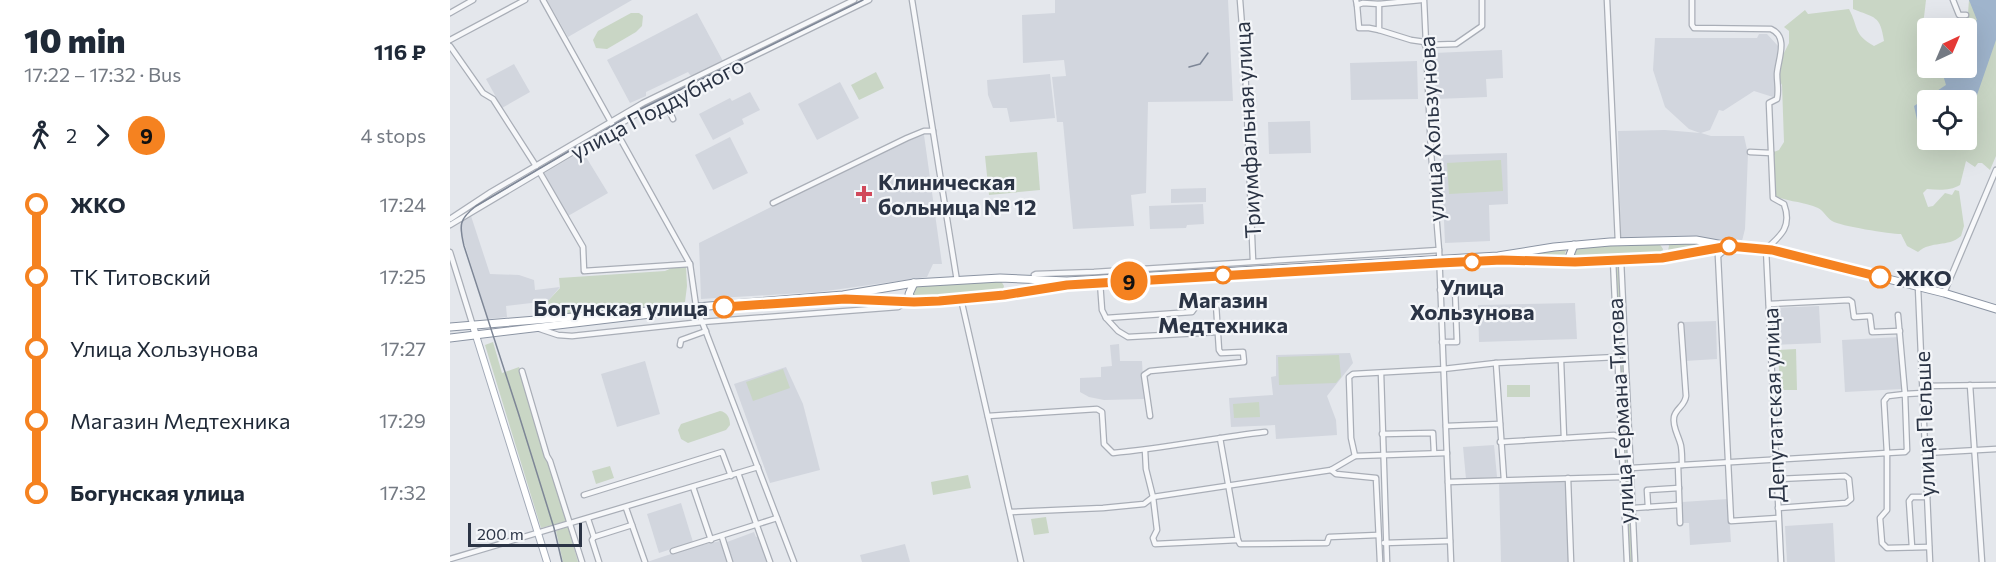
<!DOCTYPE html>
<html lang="en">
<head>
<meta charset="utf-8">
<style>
  body { margin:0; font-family:Commissioner,sans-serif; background:#f6f6f7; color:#1f2937; height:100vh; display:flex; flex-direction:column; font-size:22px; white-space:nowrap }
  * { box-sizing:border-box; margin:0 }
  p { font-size:20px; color:#747a83 }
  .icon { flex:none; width:33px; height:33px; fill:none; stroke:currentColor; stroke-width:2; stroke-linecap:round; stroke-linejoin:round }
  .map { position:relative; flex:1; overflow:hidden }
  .drawer { display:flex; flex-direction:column; background:#fff; width:450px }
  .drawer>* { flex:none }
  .badge { padding:0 12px; border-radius:20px; font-size:21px; line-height:39px }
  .needle { width:39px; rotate:44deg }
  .controls { position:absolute; left:1467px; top:18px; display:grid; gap:12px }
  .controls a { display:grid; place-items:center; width:60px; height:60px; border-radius:6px; background:#fff; box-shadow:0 6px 24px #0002; font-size:30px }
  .scale { position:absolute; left:18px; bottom:15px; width:114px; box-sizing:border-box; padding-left:6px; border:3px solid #2b3445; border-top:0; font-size:16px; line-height:21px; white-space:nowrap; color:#2b3445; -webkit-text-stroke:4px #f4f6f9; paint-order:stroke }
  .map>.badge { position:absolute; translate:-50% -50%; box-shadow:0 0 0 3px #fff }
  .legs { display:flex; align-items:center; gap:9px; height:66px; padding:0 24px; font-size:20px }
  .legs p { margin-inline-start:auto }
  .overview { display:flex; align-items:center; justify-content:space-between; height:102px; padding:0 24px }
  h1 { font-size:33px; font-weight:800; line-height:45px }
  ul { padding:0 24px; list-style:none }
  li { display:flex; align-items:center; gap:21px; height:72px; font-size:22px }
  li i { display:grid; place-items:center; width:9px; height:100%; margin:0 8px; background:currentColor }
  li i::after { content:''; width:15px; height:15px; margin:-8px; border:4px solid; border-radius:50%; background:#fff }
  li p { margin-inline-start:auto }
  li:first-child i { background:linear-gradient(#0000 50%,currentColor 0) }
  li:last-child i { background:linear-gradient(currentColor 50%,#0000 0) }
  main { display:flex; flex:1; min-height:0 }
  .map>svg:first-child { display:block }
</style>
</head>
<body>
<main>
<section class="drawer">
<div class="overview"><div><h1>10 min</h1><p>17:22 – 17:32 · Bus</p></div><b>116 ₽</b></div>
<div class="legs"><svg class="icon" aria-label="walk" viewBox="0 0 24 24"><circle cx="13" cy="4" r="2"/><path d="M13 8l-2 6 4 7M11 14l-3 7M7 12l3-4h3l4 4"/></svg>2<svg class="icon" aria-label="forward" viewBox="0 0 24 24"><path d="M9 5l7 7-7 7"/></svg><b class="badge" style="background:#f58220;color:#111">9</b><p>4 stops</p></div>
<ul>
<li><i style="color:#f58220"></i><b>ЖКО</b><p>17:24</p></li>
<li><i style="color:#f58220"></i><span>ТК Титовский</span><p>17:25</p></li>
<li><i style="color:#f58220"></i><span>Улица Хользунова</span><p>17:27</p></li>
<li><i style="color:#f58220"></i><span>Магазин Медтехника</span><p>17:29</p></li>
<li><i style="color:#f58220"></i><b>Богунская улица</b><p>17:32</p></li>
</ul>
</section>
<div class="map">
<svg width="1546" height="562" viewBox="0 0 1546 562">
  <rect width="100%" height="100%" fill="#e4e7ec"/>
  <g fill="#d2d6de">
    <path d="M97,0h85l-64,37z"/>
    <path d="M605,0h173l5,101 -85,1 -2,91 -15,2 3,31 -61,3 -10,-107h-6l-5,-45 14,-1 -2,-16 -41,3 -1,-48 33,-2z"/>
    <path d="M247,13l27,50 -31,16 -5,-7 -42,20v4l-16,7 -23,-43z"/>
    <path d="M1309,34h8l11,12 -3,23 1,29 -22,-7 -31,20 -4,-1 -9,20 -9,3 10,3h33l4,18 -3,75 -3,12 -57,-3h-64l-3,-107 47,-1 35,3 -11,-4 -24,-22 -12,-37 2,-32h102z"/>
    <path d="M1052,50l1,28 -17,1 1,18 -51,2 -2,-46z"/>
    <path d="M967,61l1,38 -67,1 -1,-37z"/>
    <path d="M64,64l16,28 -28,16 -16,-29z"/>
    <path d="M600,74l5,44 -45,4 -3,-14h-14l-5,-13 -1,-15z"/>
    <path d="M390,82l19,36 -42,22 -19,-36z"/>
    <path d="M300,92l10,18 -18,9 2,5 -31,16 -14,-26 31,-16 2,3z"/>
    <path d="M860,121l1,32 -42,1 -1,-32z"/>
    <path d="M474,135l18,129h-9l-6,13 -108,15 -118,7 -2,-56 196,-98z"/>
    <path d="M280,137l18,36 -35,17 -18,-35z"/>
    <path d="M130,152l3,6 3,-1 22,36 -40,23 -25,-42z"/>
    <path d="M1057,153l1,51 -19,1 1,36 -45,2 -4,-88z"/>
    <path d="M756,188v14l-35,1v-14z"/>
    <path d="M753,204l1,20 -17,1 -1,3 -36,1 -1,-23z"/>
    <path d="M21,216l19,58 29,1 15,5 1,10 25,-3 -12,14 -42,5 1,11 -19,2 -28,-90 2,-10z"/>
    <path d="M1125,303l2,36 -98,3 -1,-37z"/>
    <path d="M1369,306l2,37 -46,2 -2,-37z"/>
    <path d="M1266,321l1,38 -32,2 -1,-39z"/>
    <path d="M1450,337l2,52 -57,3 -3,-52z"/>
    <path d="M669,344l1,17h22l2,38 -40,1 -15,-3 -9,-5v-14l21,-1v-10l11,-1 -2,-21z"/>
    <path d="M900,353l3,10 -26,33 9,24 1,15 -61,4 -1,-14 -44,2 -2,-29 44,-3 -2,-18 5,-1v-21z"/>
    <path d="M195,361l15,53 -43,13 -16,-53z"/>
    <path d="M336,367l17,37 17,66 -50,13 -36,-99z"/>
    <path d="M1044,445l3,32 -31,2 -3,-32z"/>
    <path d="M1117,478l2,84h-68l-2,-81z"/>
    <path d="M1278,499l3,43 -41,3 -1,-22h-6l-1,-21z"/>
    <path d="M231,503l12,39 -34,11 -12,-39z"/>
    <path d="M1383,523l2,39h-48l-2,-36z"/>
    <path d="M304,532l2,5 2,-1 10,26h-35l-6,-20z"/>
    <path d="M270,541l7,21h-80l42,-14z"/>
    <path d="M455,544l5,18h-48l-2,-7z"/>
  </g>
  <g fill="#c9d6c5" fill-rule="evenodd">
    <path d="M1403,0h73l-2,17 -4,11 3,4 4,-1 1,37h38v-40h-11l1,-6 12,-9 1,-13h27v156l-6,14 -8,-7h-4l-3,4 -9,-6 -6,24c-10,6 -22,5 -33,4l-4,4 5,14 5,-1 12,-13 7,2 3,-5 4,1 5,35 -3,10c-14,12 -29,4 -43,16l-11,-6 -6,-12c-11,0 -61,-8 -69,-13 -6,-4 -8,-10 -14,-13 -15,-7 -31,-6 -45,-13l-2,-42 8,-3 5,-8 -2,-57 -5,-9 1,-11 11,-22v-12l-5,-4 21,-17 3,4 41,-5c10,19 4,25 25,37l10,-5c-4,-26 -9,-23 -31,-32zM1478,100h38v40h-38z"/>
    <path d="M181,13h8l4,3 -1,10 -6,6 -29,17 -11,-1 -3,-8 5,-9z"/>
    <path d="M426,72l8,16 -25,12 -8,-15z"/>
    <path d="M587,152l3,38 -51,5 -4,-39z"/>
    <path d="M1051,160l2,31 -54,3 -2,-31z"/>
    <path d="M1218,242l43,3 3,2 -47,8 2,-9z"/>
    <path d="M1209,243l4,6 -1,4 -4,1 -81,5 -4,-2 2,-10z"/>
    <path d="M1118,247l-3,6 3,7 -39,-1 -1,-2v-2l5,-2z"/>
    <path d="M233,263l3,4 1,19 -2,16 -131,14 -4,-3 -2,-12 12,-13 -1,-10 106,-7z"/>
    <path d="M1165,264h4l10,202 -5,-1z"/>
    <path d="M551,281l3,5 -1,4 -4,2 -84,6 -3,-6 6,-6z"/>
    <path d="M43,342l9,31 17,-6 48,154 -26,7 -56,-183z"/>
    <path d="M1346,349l1,41h-17l-2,-40z"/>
    <path d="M889,355l2,22 -5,6 -57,2 -1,-28z"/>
    <path d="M333,369l7,19 -37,13 -7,-19z"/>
    <rect x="1057" y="385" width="23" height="12"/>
    <path d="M809,402l1,15 -26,1 -1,-14z"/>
    <path d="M270,411c7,1 10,7 10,14l-4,5 -38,13 -7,-4 -3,-9 3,-6z"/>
    <path d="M160,466l4,12 -18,6 -4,-13z"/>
    <path d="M1174,471h4l4,91h-4z"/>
    <path d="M518,475l3,13 -38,7 -2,-13z"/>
    <path d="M596,517l3,16 -15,2 -3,-16z"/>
    <path d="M117,527h1l10,35h-15l-7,-31z"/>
  </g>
  <path fill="#9fb4cc" d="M1519,0h27v40l-29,84 -1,-24h-38l-1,32 -8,-3 -5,-23 32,-21 -5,-17h25v-40l11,-8z"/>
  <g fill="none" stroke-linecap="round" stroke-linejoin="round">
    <g stroke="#a9aeb7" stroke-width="7">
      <g id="minor">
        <path d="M93,0l147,264 6,42 98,256"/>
        <path d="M462,0l45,281"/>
        <path d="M790,0l5,65 8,196"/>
        <path d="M906,0l1,5 6,-2 16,1 42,-4"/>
        <path d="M974,0l7,152 8,98 12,312"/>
        <path d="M1157,0l11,242"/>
        <path d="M1242,0v25l2,3 77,1c18,8 7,30 6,45 0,9 2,16 0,25l-8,4 4,95 11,6c8,22 -2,31 -18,45l15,313"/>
        <path d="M1503,0l6,15h7"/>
        <path d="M929,4v26l32,10 14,2"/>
        <path d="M907,5l2,23h10l10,2"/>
        <path d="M0,13l23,-13"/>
        <path d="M0,40l75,-40"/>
        <path d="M975,45l31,-1 26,-18v-26"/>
        <path d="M0,46l33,47 10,6 43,67"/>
        <path d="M214,100l9,19"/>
        <path d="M1300,152l21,1"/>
        <path d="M89,171l44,76 1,24 106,-7"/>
        <path d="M323,203l134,-65 17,-7h9"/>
        <path d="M0,219l41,-27 152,-89 211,-103"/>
        <path d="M0,225l197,-117 222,-108"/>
        <path d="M1277,248l-9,8 13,265 47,-3"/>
        <path d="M0,252l23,74"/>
        <path d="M1163,260l14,302"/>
        <path d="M1171,260l14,302"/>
        <path d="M584,275l2,-1 58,-2 345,-22"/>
        <path d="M650,282l2,28 4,8 86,-6 5,-7 41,-1"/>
        <path d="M1468,287l12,275"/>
        <path d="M990,290l15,-2 2,54h-15"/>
        <path d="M1494,293l52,-123"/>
        <path d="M511,299l60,263"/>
        <path d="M1319,304l80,-4 3,2 2,15 16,-1 2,16 28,-1"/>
        <path d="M1448,315l7,79 18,-1"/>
        <path d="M656,318l12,13 10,6 90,-5"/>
        <path d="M1231,325l5,71c-1,10 -10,12 -12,21 -2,10 5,19 7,29 1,6 1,13 1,19"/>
        <path d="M90,329l18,6 14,1 130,-14 196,-15 8,-5"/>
        <path d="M230,345l1,-5 25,-9"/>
        <path d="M1111,361l3,77"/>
        <path d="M1046,363l8,117"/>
        <path d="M72,371l25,85 3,5 32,101"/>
        <path d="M931,373l6,189"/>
        <path d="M1520,385l12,177"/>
        <path d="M1473,386l73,-1"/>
        <path d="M1455,394l2,56 -2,2 -18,1 -3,-52 4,-5z"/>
        <path d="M538,416l109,-7 5,3 2,32 9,9c51,-5 101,-15 152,-21"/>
        <path d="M700,416l-6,-41 6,-4 94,-9 -1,-10 -22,1 -2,-3 -3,-46"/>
        <path d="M996,426l54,-2"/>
        <path d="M932,434l51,-1 1,20"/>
        <path d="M770,438l18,102 2,4 87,-1 2,-6 49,-2"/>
        <path d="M1050,442l114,-7 8,4"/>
        <path d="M695,450l1,19 7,28 4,33 -4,8 2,6 83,-4"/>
        <path d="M1475,453l71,-4"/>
        <path d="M905,456l-4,-18 -2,-61 4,-3 90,-5 53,-6 121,-6"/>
        <path d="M1228,465l2,58"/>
        <path d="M1181,468l256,-15v57l-7,8 2,25 5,5 42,-1"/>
        <path d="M881,470l5,4 40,4 4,84"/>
        <path d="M288,473l32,89"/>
        <path d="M1118,478l3,84"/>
        <path d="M1326,479l69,-3 4,3 2,20 -5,4 -68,5"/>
        <path d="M998,482l175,-5"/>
        <path d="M243,487l18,53"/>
        <path d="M1229,488l-32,2 1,17 31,-2"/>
        <path d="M134,495l138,-43 9,24"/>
        <path d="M176,508l19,54"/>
        <path d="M1183,508l15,-1"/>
        <path d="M560,512l93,-4 41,-4 9,-7 178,-27 24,-14 92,-3"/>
        <path d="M138,519l6,18"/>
        <path d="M272,537l8,25"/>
        <path d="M934,543l66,-2"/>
        <path d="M1462,547l-3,-46 3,-4h15"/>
        <path d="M223,551l104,-33"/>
        <path d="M0,559l308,-92"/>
        <path d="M149,562l-7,-22 2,-3 38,-12"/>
      </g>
    </g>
    <g stroke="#a3abb8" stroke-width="8">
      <path id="major" d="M23,326l74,236"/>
    </g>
    <g stroke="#8b94a3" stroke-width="9">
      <g id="highway">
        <path d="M1124,245l-4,10 5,7"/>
        <path d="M1037,261l88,1 87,-4 62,-11"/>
        <path d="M388,300l75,2 26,-1 64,-6 69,-10"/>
        <path d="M463,302l-4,-8 5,-11"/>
        <path d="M0,327l393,-32 71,-12 86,-5 67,3 431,-25 56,-9 56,-5 86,-2 33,6 43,4 172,43 52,16"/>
        <path d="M0,338l209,-25"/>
      </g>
    </g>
    <use href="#minor" stroke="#f7f8fa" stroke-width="4.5"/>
    <use href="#major" stroke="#fff" stroke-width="6"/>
    <use href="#highway" stroke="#fff" stroke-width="7"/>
    <g stroke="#7d8696" stroke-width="1.5">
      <path d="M739,67l11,-3 8,-11"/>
      <path d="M112,562l-8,-34 -36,-116 -54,-166c-5,-21 -5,-27 12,-40l165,-97 222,-109"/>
    </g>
  </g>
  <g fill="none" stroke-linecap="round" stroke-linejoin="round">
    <g stroke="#fff" stroke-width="14">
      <path id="line-1" d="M274,307l121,-8 69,3 25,-1 65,-6 63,-10 372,-22 63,-3 73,2 87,-4 67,-12 43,4 108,27"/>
    </g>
    <use href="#line-1" stroke="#f58220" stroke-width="9"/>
  </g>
  <path fill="#d1495b" stroke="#f4f6f9" stroke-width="2" d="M411 185h6v6h6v6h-6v6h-6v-6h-6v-6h6z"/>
  <g fill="#fff" stroke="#f58220" stroke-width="3">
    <circle cx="1279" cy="246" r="8"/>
    <circle cx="1022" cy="262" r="8"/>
    <circle cx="773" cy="275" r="8"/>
    <circle cx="1430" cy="277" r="10"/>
    <circle cx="274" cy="307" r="10"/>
  </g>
  <g text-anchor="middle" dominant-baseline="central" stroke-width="4.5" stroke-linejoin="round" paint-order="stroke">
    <g font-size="22" fill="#2b3445" stroke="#f4f6f9">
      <text transform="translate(207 108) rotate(-28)">улица Поддубного</text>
      <text transform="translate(981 129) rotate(-93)">улица Хользунова</text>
      <text transform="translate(797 130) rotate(-93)">Триумфальная улица</text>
      <text transform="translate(1323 405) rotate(-92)">Депутатская улица</text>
      <text transform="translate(1170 411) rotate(-93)">улица Германа Титова</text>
      <text transform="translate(1474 424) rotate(-92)">улица Пельше</text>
    </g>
    <g font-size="22" font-weight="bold" fill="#2b3445" stroke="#f4f6f9" text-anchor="start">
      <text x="428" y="181">Клиническая<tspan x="428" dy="25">больница № 12</tspan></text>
    </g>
    <g font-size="22" font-weight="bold" fill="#2b3445" stroke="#f4f6f9">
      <text x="1446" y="277" text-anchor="start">ЖКО</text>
      <text x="1022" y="286">Улица<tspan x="1022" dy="25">Хользунова</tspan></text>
      <text x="773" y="299">Магазин<tspan x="773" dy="25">Медтехника</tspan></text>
      <text x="258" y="307" text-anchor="end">Богунская улица</text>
    </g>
  </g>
</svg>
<div class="controls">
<a><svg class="needle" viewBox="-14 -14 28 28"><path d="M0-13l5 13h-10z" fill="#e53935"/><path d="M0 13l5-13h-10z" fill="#747a83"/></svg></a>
<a><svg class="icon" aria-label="locate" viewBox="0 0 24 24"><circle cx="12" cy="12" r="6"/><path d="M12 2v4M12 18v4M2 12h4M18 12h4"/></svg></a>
</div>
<div class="scale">200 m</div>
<b class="badge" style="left:679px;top:281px;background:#f58220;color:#111">9</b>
</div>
</main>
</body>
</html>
